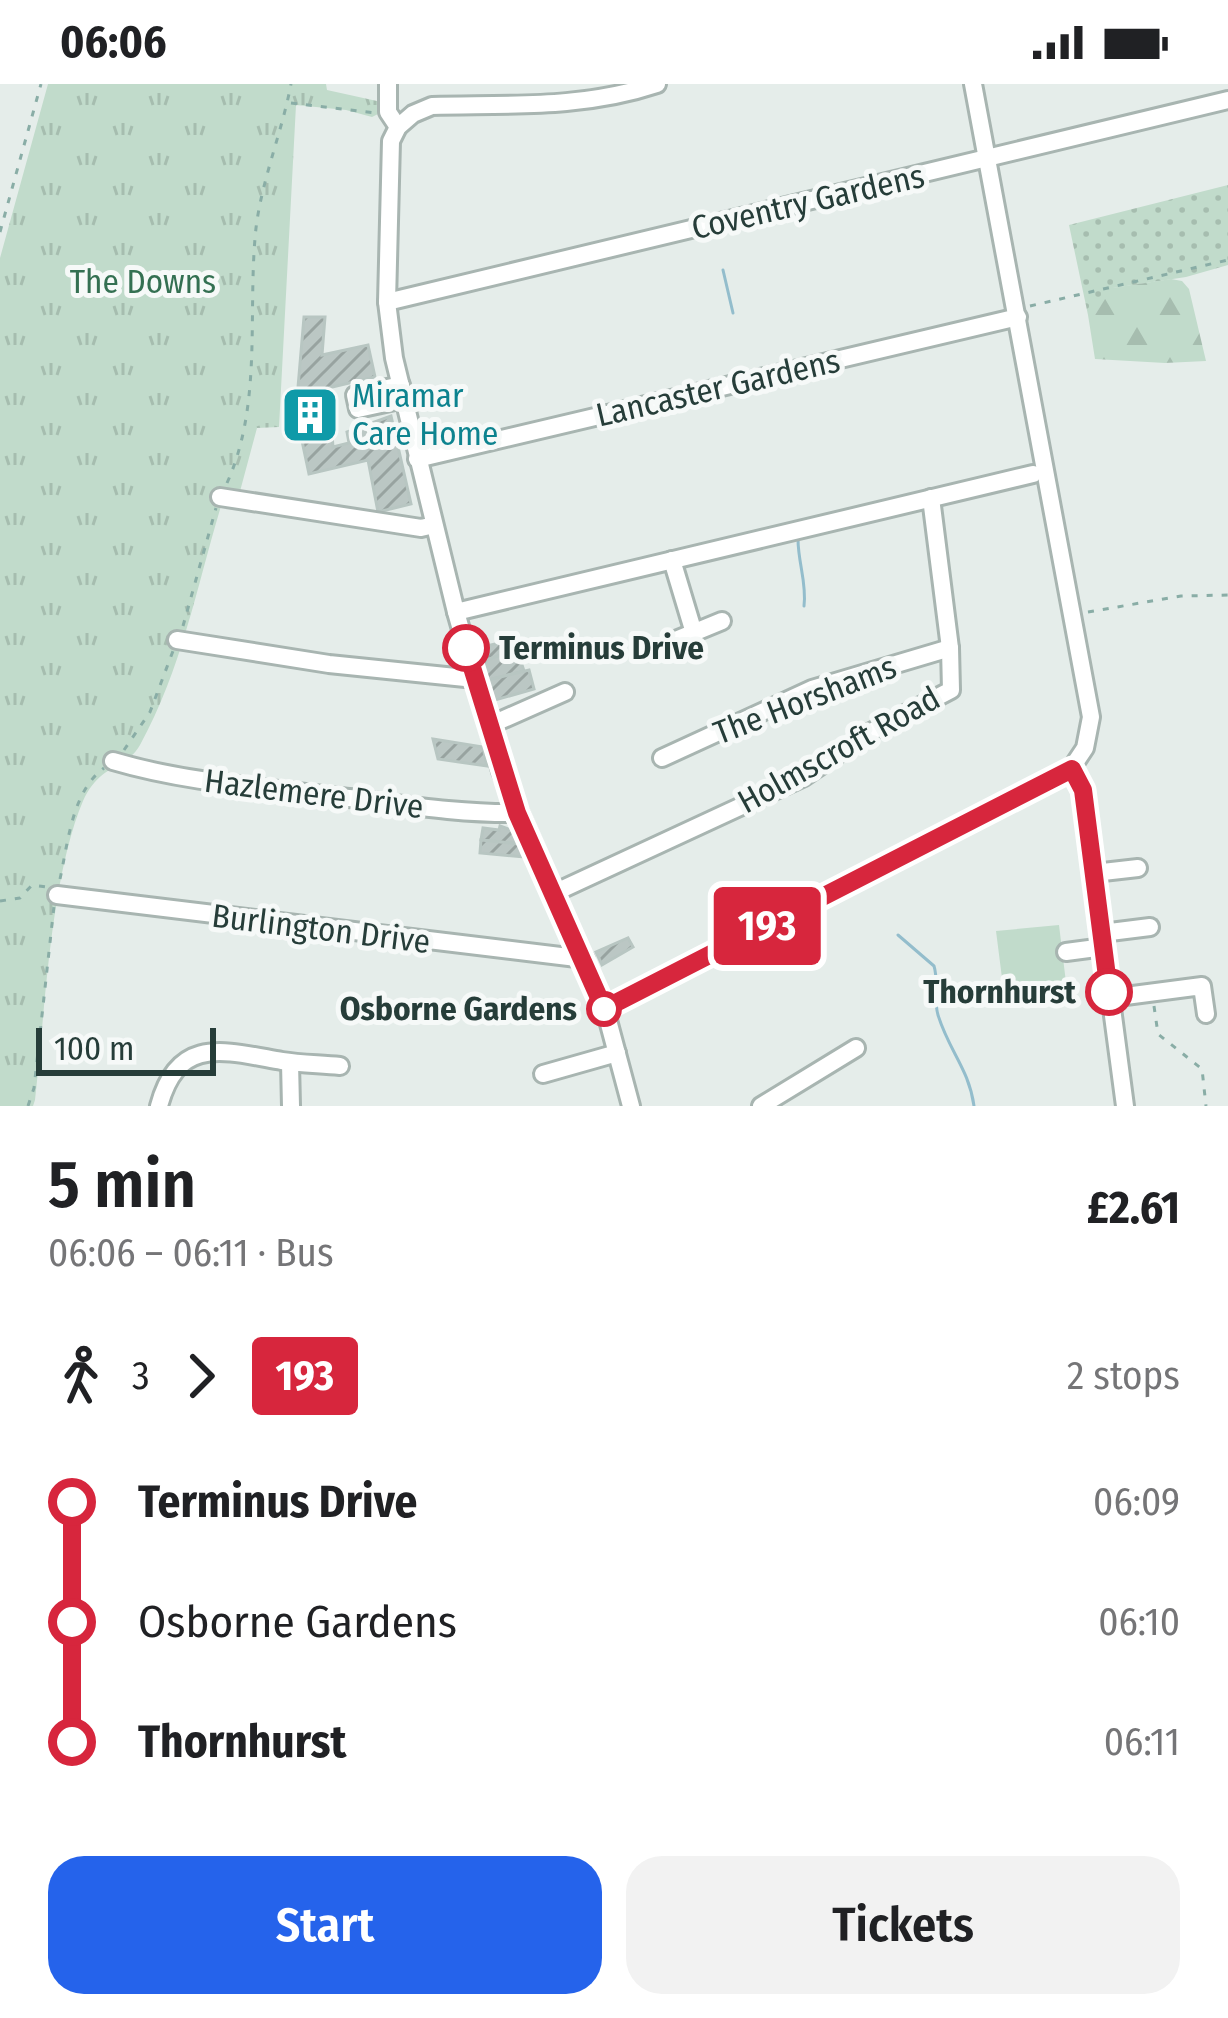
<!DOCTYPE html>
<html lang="en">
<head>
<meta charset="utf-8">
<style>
  body { margin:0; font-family:"Fira Sans Condensed",sans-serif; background:#f2f2f2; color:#202124; height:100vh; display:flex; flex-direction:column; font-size:45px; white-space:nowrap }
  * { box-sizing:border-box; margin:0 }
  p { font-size:39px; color:#757577 }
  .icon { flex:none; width:66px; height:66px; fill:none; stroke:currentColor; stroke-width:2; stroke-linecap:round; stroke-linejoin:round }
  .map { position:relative; height:1022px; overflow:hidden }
  .drawer { display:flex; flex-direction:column; background:#fff; flex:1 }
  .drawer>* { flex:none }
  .badge { padding:0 24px; border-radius:9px; font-size:42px; line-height:78px }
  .scale { position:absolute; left:36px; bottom:30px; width:180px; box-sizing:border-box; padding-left:12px; border:6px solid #263d39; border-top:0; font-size:33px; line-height:42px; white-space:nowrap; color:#263d39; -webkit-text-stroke:9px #f6f9f8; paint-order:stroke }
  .map>.badge { position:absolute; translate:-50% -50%; box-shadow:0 0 0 6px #fff }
  .legs { display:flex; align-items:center; gap:18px; height:132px; padding:0 48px; font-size:39px }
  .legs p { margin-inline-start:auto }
  .headline { display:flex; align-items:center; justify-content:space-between; height:204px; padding:0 48px }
  h1 { font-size:66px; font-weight:600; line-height:90px }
  .primary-button { display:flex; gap:24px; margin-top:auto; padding:24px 48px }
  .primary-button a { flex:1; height:138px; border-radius:36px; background:#2563eb; color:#fff; font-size:48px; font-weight:600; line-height:138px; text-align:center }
  .primary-button a+a { background:#f2f2f2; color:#202124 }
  ul { padding:0 48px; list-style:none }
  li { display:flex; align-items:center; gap:42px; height:120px; font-size:45px }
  li i { display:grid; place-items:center; width:18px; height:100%; margin:0 15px; background:currentColor }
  li i::after { content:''; width:30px; height:30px; margin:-15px; border:9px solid; border-radius:50%; background:#fff }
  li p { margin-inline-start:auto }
  li:first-child i { background:linear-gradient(#0000 50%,currentColor 0) }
  li:last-child i { background:linear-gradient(currentColor 50%,#0000 0) }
  .status { display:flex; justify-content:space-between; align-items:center; height:84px; padding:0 60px; background:#fff; direction:ltr }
  .status svg { height:33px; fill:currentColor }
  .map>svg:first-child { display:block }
</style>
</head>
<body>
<div class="status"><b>06:06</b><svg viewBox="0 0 49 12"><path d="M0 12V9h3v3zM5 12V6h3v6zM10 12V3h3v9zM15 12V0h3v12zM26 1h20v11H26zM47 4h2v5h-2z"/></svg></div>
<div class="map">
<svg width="1228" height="1022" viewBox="0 0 1228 1022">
  <defs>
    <pattern id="grass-dots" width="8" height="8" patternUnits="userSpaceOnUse" patternTransform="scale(3)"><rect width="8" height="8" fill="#c1dbcb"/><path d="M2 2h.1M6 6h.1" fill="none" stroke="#a6bdaf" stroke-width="1.8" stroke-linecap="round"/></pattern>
    <pattern id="forest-firs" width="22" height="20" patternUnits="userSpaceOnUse" patternTransform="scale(3)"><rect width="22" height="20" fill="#c1dbcb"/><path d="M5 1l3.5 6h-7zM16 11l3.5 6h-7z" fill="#a6bdaf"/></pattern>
    <pattern id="park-tufts" width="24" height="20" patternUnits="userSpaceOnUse" patternTransform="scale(3)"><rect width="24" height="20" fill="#c1dbcb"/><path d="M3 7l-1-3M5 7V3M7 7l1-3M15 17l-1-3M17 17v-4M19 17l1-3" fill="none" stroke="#a6bdaf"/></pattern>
    <pattern id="building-hatch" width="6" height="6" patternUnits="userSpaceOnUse" patternTransform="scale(3)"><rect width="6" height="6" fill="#bbc7c4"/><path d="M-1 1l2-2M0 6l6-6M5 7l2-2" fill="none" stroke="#98a3a0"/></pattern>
  </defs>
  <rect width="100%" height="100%" fill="#e5edea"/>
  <path fill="url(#grass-dots)" d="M1228,101v80l-42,12 -73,11 -18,27h-7l-19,-90z"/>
  <path fill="url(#forest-firs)" d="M1171,195l11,2 7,8 17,72 -41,2 -70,-4 -7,-44h7l17,-27z"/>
  <path fill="url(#park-tufts)" d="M48,0h278l1,6 59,13 -2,8 -12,6 -26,-7 -50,-5 -17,322 -22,1 -18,67 -14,-2c-27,86 -41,172 -85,252 -13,24 -40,18 -57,56 -33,78 -38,212 -48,299l-2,6h-33v-848z"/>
  <path fill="#c1dbcb" d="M1059,841l9,74 -33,3 -14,-7 -6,-15 -13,-2 -6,-47z"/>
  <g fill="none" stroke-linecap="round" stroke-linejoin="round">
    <g stroke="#93bdcc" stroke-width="3">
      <path d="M723,186l10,43"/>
      <path d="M798,455c0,24 9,44 6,67"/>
      <path d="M898,851l36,31c5,16 -1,32 4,49 11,36 31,54 36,91"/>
    </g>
  </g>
  <g fill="url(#building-hatch)" stroke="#b8c6c2" stroke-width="3">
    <path d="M304,233h21l-3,38 46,-10 7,32 -47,11 5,59 16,-4 -2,-11 44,-16 20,88 -33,8 -10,-52 -59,14 -11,-52 -7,-4 5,-7z"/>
    <path d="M512,556l3,10 -34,12 -3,-8 4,-7z"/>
    <path d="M513,567l5,2 6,18 -36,9 -7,-18z"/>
    <path d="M529,586l5,19 -39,11 -7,-20z"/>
    <path d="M433,655l50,8 4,19 -49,-7z"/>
    <path d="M500,742l14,5 5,13 -38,-4 2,-12 16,2z"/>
    <path d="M481,756l38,4 6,13 -45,-4z"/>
    <path d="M628,854l5,9 -31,18 -6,-13z"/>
  </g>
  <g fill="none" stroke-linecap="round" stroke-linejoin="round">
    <g stroke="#a8b5b1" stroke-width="22">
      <g id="minor">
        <path d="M388,0v28l10,15"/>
        <path d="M387,218l841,-202"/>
        <path d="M401,301l-46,10 3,14 46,-10"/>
        <path d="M417,375l601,-142"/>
        <path d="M220,413l201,31 13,-3"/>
        <path d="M672,476l22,73"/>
        <path d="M456,528l577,-138"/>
        <path d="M177,556l152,24 146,15"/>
        <path d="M671,558l51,-21"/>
        <path d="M488,642l77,-34"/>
        <path d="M662,674l150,-69 138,-41"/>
        <path d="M113,677c71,21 146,26 219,35 62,7 123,18 185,17"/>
        <path d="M1071,685l12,21 42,316"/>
        <path d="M1094,789l44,-5"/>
        <path d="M554,809l250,-116 63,-43 84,-44 -1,-42 -19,-150"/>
        <path d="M57,811l528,64"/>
        <path d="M1102,849l48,-6"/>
        <path d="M1066,868l38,-5"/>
        <path d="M1110,914l92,-12 4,28"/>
        <path d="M605,925l466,-240 14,-21 6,-31 -118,-633"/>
        <path d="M290,979l1,43"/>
        <path d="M543,990l74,-21"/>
        <path d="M159,1022c19,-71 65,-55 123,-45 19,3 38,3 58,5"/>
        <path d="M631,1022l-26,-97 -104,-238 -45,-159 -62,-254 -7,-56 4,-161 7,-14 15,-13 19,-8c77,-2 150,3 225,-22"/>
        <path d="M761,1022l95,-58"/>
      </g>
    </g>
    <g stroke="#89ada6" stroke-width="3" stroke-dasharray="6 9" stroke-linecap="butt">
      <path d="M291,19l85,10"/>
      <path d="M0,148l41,-148"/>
      <path d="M1030,222l198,-46"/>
      <path d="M227,399c36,-80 20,-171 29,-255 6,-49 26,-96 35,-144"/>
      <path d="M1088,528l93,-16 47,-1"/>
      <path d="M183,542l33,-118"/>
      <path d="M124,666l26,-38 23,-61"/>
      <path d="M60,795c8,-36 12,-88 44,-111"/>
      <path d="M0,817l20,-3 12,-13 14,2"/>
      <path d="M1154,922l4,28 44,35 4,37"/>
      <path d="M28,1022l6,-18 20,-182"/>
    </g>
    <use href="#minor" stroke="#fff" stroke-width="16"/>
  </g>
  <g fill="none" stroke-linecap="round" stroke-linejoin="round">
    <g stroke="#fff" stroke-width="27">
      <path id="line-1" d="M466,564l51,165 87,196 468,-240 11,21 26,202"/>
    </g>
    <use href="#line-1" stroke="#d7263d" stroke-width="18"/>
  </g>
  <defs>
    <g id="building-square" transform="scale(3)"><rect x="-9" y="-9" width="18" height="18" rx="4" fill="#0f9aa8" stroke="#f6f9f8"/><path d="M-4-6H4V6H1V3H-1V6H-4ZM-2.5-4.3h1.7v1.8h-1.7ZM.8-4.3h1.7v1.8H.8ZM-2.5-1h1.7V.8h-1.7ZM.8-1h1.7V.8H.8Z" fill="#fff"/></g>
  </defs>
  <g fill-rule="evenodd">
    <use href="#building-square" x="310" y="331"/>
  </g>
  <g fill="#fff" stroke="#d7263d" stroke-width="6">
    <circle cx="466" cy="564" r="21"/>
    <circle cx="1109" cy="908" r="21"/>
    <circle cx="604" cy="925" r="15"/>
  </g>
  <g text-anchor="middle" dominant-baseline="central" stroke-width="10" stroke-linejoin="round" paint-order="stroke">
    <g font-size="33" fill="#263d39" stroke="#f6f9f8">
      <text transform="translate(808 118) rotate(-13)">Coventry Gardens</text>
      <text transform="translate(718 304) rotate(-13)">Lancaster Gardens</text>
      <text transform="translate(805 616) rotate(-21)">The Horshams</text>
      <text transform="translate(839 666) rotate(-29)">Holmscroft Road</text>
      <text transform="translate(314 710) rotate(7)">Hazlemere Drive</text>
      <text transform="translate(321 845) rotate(7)">Burlington Drive</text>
    </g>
    <g font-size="33" fill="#347052" stroke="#f6f9f8">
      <text x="143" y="198">The Downs</text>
    </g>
    <g font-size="33" fill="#0d838f" stroke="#f6f9f8" text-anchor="start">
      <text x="352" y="312">Miramar<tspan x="352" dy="38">Care Home</tspan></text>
    </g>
    <g font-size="33" font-weight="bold" fill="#263d39" stroke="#f6f9f8" text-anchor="end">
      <text x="499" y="564" text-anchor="start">Terminus Drive</text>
      <text x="1076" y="908">Thornhurst</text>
      <text x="577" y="925">Osborne Gardens</text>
    </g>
  </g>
</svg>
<div class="scale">100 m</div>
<b class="badge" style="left:767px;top:842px;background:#d7263d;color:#fff">193</b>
</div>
<section class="drawer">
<div class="headline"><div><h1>5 min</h1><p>06:06 – 06:11 · Bus</p></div><b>£2.61</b></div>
<div class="legs"><svg class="icon" aria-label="walk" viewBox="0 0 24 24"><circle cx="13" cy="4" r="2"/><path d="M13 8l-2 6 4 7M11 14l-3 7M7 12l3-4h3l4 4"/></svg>3<svg class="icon" aria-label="forward" viewBox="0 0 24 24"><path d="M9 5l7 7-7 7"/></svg><b class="badge" style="background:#d7263d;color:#fff">193</b><p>2 stops</p></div>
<ul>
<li><i style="color:#d7263d"></i><b>Terminus Drive</b><p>06:09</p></li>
<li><i style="color:#d7263d"></i><span>Osborne Gardens</span><p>06:10</p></li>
<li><i style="color:#d7263d"></i><b>Thornhurst</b><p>06:11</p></li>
</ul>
<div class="primary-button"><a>Start</a><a>Tickets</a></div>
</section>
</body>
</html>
